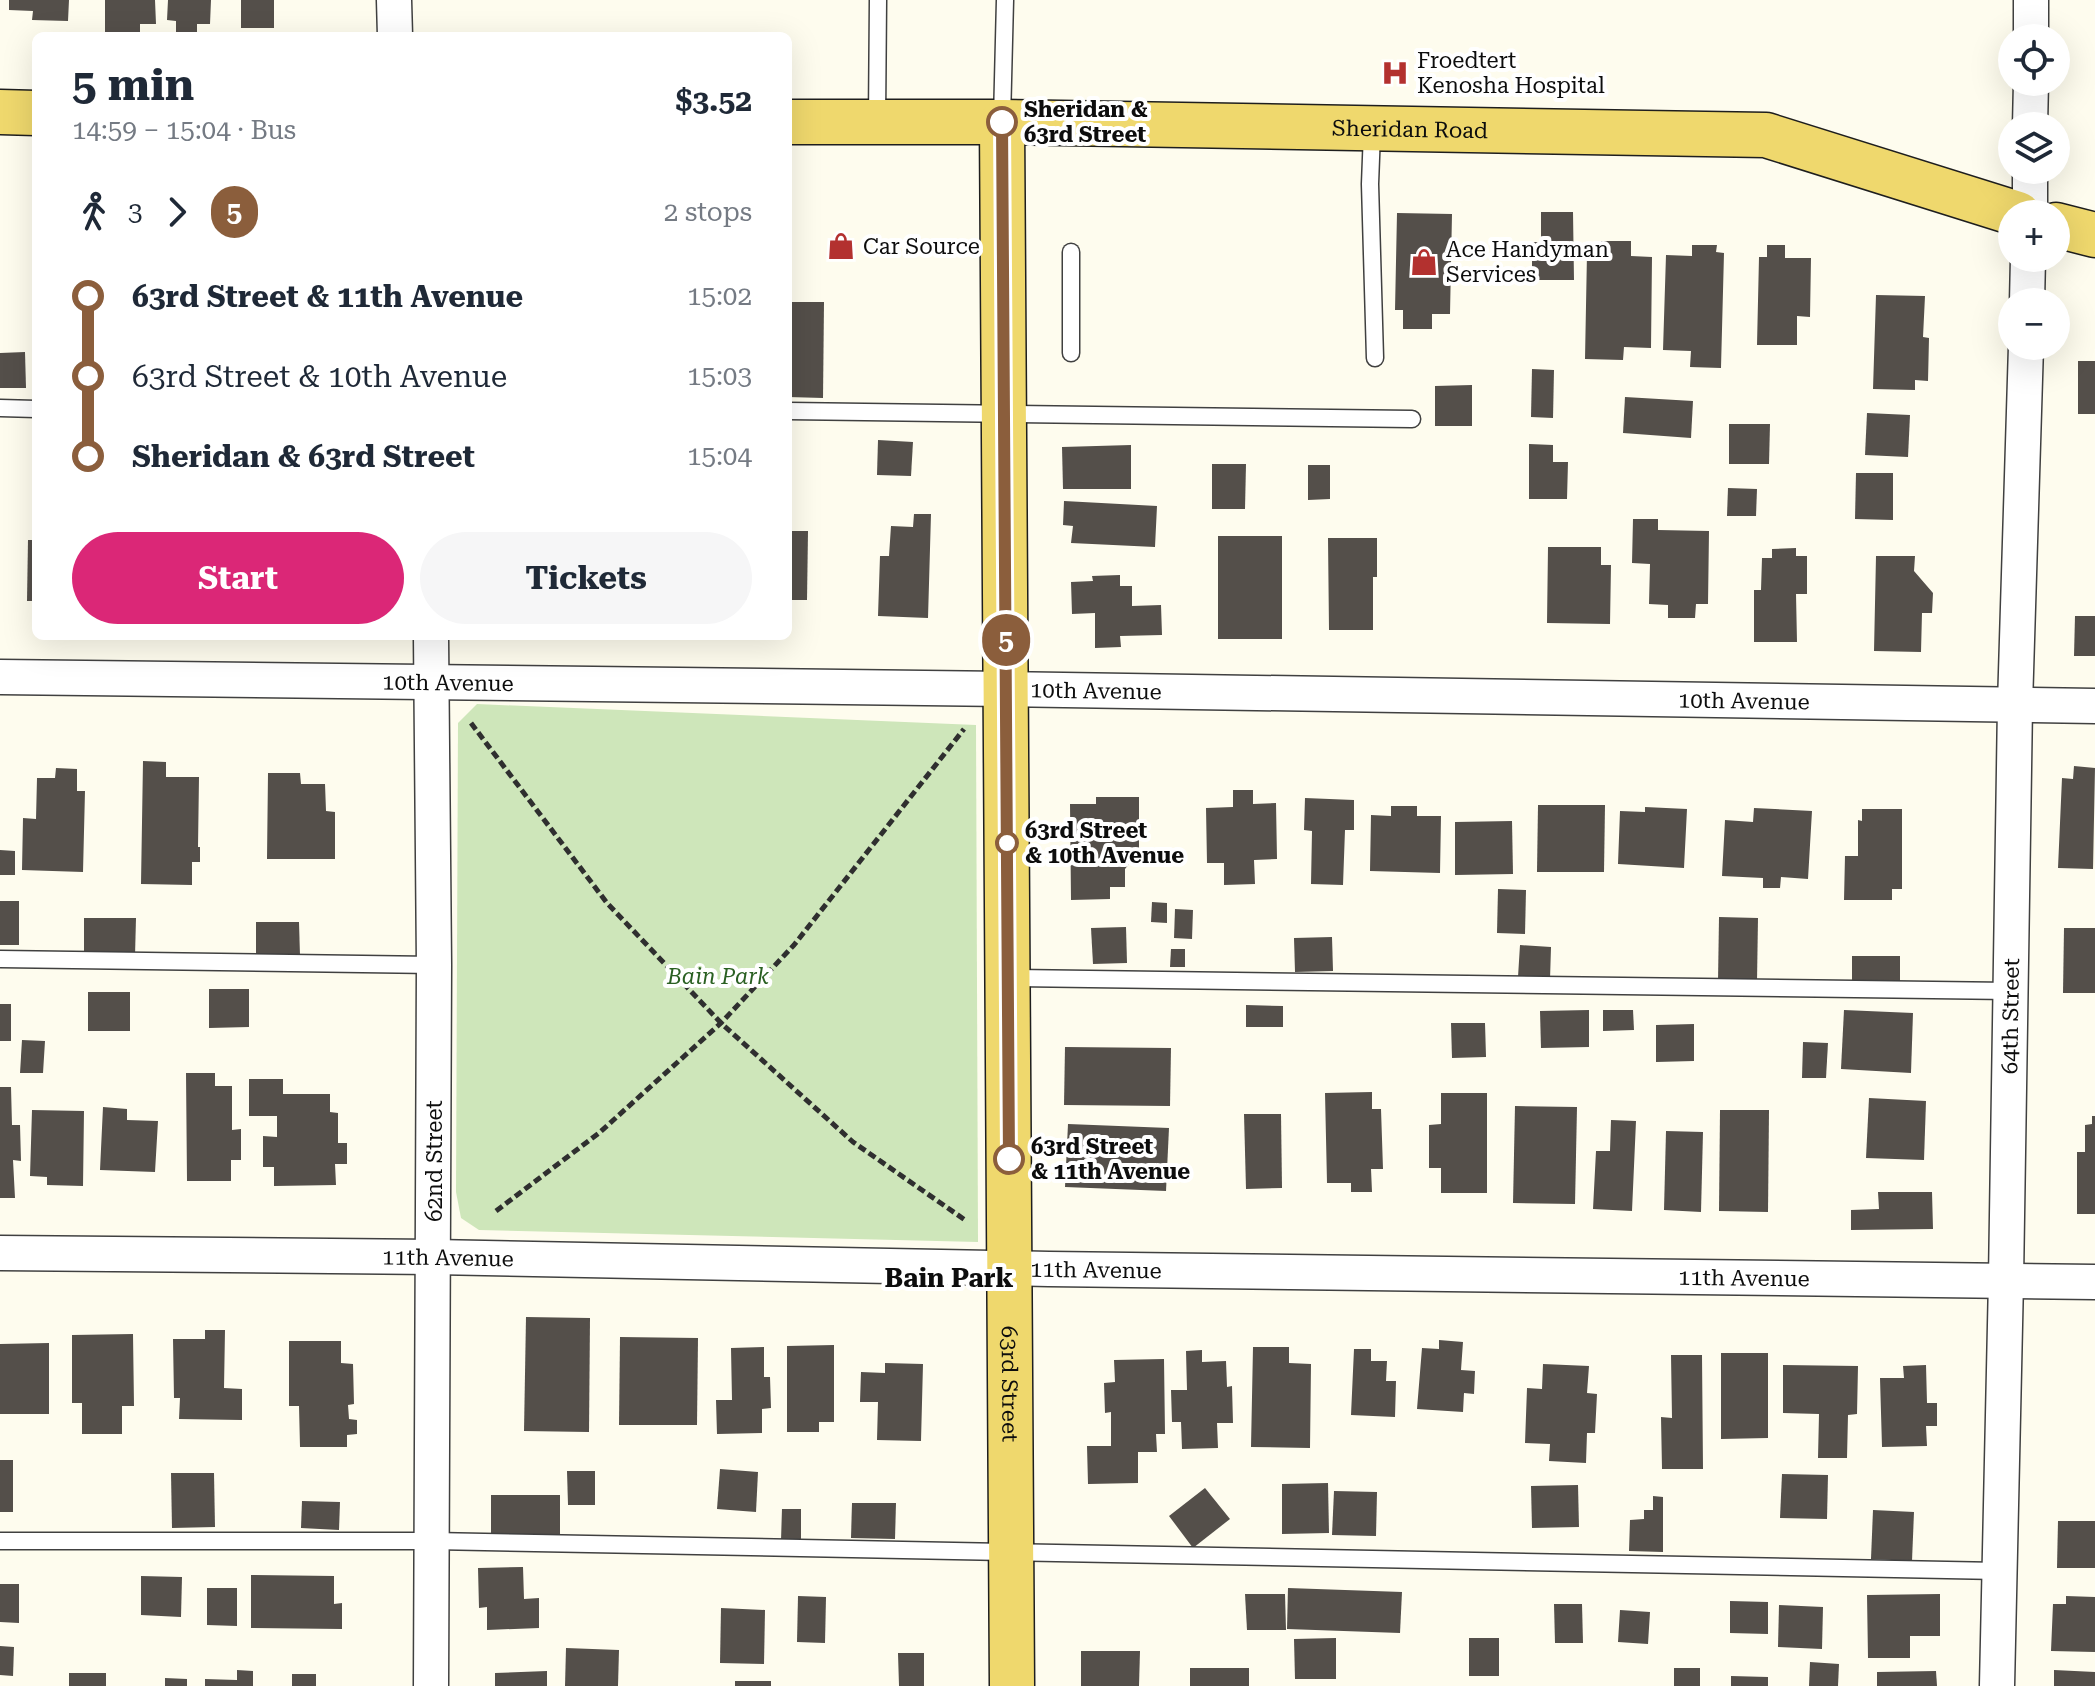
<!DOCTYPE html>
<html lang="en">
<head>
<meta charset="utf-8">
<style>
  body { margin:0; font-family:"Roboto Serif",serif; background:#f6f6f7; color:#1f2937; height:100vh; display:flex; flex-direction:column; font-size:30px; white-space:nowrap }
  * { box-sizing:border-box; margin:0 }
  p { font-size:26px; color:#747a83 }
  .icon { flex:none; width:44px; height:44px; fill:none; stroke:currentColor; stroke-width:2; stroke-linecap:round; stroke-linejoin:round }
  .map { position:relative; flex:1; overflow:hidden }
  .panel { position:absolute; left:32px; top:32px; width:760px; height:608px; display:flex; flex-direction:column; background:#fff; border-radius:12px; box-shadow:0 8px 32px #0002 }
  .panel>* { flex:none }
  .badge { padding:0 16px; border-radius:26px; font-size:28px; line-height:52px }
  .controls { position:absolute; left:1998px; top:24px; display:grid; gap:16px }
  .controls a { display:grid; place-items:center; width:72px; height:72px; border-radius:50%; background:#fff; box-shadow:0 8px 32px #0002; font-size:40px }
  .map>.badge { position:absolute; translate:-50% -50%; box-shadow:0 0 0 4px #fff }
  .legs { display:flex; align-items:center; gap:12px; height:88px; padding:0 40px; font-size:26px }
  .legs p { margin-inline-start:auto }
  .headline { display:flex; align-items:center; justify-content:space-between; height:136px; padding:0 40px }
  h1 { font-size:44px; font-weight:700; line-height:60px }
  .action { display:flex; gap:16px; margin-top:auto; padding:16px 40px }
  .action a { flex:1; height:92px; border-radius:48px; background:#db2777; color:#fff; font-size:32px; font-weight:700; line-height:92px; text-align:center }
  .action a+a { background:#f6f6f7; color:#1f2937 }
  ul { padding:0 40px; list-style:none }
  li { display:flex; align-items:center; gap:28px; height:80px; font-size:30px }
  li i { display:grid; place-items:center; width:12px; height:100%; margin:0 10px; background:currentColor }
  li i::after { content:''; width:20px; height:20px; margin:-10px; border:6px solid; border-radius:50%; background:#fff }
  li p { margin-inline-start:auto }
  li:first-child i { background:linear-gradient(#0000 50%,currentColor 0) }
  li:last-child i { background:linear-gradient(currentColor 50%,#0000 0) }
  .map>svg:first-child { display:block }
</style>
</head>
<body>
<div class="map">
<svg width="2095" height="1686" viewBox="0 0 2095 1686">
  <rect width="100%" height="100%" fill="#fefcee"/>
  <path fill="#cee6ba" d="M477,704l499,21 2,517 -499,-12 -18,-12 -5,-26 2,-469z"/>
  <g fill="#544f4a">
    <path d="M9,0h60l-1,21 -36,-1 1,-9 -24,-1z"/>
    <path d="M105,0h50l1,24h-16v12h-35z"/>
    <path d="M168,0h43l-1,24h-13v12h-21v-15l-9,-1z"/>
    <rect x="241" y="0" width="33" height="28"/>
    <path d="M1541,212h32l1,68h-42v-38h9z"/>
    <path d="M1397,213l55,1 -2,100h-18v15h-29v-19h-8z"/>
    <path d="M1601,241h30v15l21,1 -1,91 -27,-1 -1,13 -38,-1 2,-106h14z"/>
    <path d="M1692,245h25l-1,7 8,1 -3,115 -31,-1 1,-16 -28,-1 3,-95 26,1z"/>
    <path d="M1767,245h18v13h26l-1,59 -13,-1v29h-40l2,-88h8z"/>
    <path d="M1876,295l49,1 -2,41 6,1 -1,43 -13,-1v10l-42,-1z"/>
    <path d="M788,302h36l-1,96 -35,-1z"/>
    <path d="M25,352l1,36h-26v-35z"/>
    <rect x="2078" y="361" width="17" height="53"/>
    <path d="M1532,369l22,1 -1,48 -22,-1z"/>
    <path d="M1472,385v41h-37v-40z"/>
    <path d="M1625,397l68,4 -2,37 -68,-5z"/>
    <path d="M1867,413l43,2 -2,42 -43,-2z"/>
    <path d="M1729,424h41l-1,40h-40z"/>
    <path d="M878,440l35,2 -2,34 -34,-1z"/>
    <path d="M1529,444l24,1v17h15l-1,37h-38z"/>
    <path d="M1131,445v44h-68l-1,-42z"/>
    <path d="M1212,464h34l-1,45h-33z"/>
    <path d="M1308,465h22v34l-22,1z"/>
    <path d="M1856,473h37v47l-38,-1z"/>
    <path d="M1728,488l29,1 -1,27h-29z"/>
    <path d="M1064,501l93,5 -2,41 -84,-4 2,-17 -10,-1z"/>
    <path d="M914,514h17l-3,104 -50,-2 2,-60h9l2,-30 22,1z"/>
    <path d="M1633,519h25v11l51,1 -1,73h-12l-1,14h-27v-13l-19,-1 1,-40 -18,-1z"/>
    <path d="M788,531h20l-1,69h-19z"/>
    <rect x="1218" y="536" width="64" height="103"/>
    <path d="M1328,538h49v39h-4v53h-44z"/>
    <path d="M28,540h8v61h-9z"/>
    <path d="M1548,547h53v18h10l-1,59 -63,-1z"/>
    <path d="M1796,548v8h11v38h-11l1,48h-43v-52h7l1,-32h10v-9z"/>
    <path d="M1876,556h39l-1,15 19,22 -1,20h-10l-1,39 -47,-1z"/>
    <path d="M1120,575v11h12v20l29,-1 1,30 -42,1 1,11 -26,1v-35l-23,1 -1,-32 22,-1 -1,-5z"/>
    <path d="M2075,616h20v40h-21z"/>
    <path d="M143,761l23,1v15h33l-1,70h2v15h-8v23l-51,-1z"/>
    <path d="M2074,766l21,2 -2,101 -35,-1 4,-90 11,1z"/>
    <path d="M56,768l21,1v22h8l-2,81 -61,-2 1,-52 13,1 1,-41h18z"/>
    <path d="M268,773h32l1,11h24l1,27 9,1v47h-68z"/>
    <path d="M1233,790h20v14l23,-1 1,56 -23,1 1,24 -31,1v-22h-17l-1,-55 27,-1z"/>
    <path d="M1096,797h43v55l-14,17v18h-15v12l-39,1 -1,-96h26z"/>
    <path d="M1305,798l49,2v30h-9l-2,55 -32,-1 1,-53 -8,-1z"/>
    <path d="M1538,805h67l-1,67h-67z"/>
    <path d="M1391,806h26v10h24l-1,57 -70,-2 1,-56 20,1z"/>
    <path d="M1645,807l42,2 -3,59 -66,-4 2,-53 25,1z"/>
    <path d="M1754,808l58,3 -4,68 -27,-2 -1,11h-17v-10l-41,-2 3,-56 28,2z"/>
    <path d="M1862,809h40v80h-10v11h-48l1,-44h13v-36l4,1z"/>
    <path d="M1512,821l1,53 -58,1v-53z"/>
    <path d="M0,850l15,1v24h-15z"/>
    <path d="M1498,889l28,1 -1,44 -28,-1z"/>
    <rect x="0" y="901" width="19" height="44"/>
    <path d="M1152,902l15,1v20l-16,-1z"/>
    <path d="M1175,909l18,1 -1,29 -18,-1z"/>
    <path d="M1719,917l39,1 -1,63h-39z"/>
    <path d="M84,918h52l-1,38 -51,-1z"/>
    <path d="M256,922h43l1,34 -44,2z"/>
    <path d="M1126,927l1,36 -34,1 -2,-36z"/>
    <path d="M2064,928h31v65h-32z"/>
    <path d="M1332,937l1,34 -38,1 -1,-34z"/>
    <path d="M1520,945l31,2 -1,32 -32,-2z"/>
    <path d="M1171,949h14v18h-15z"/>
    <rect x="1852" y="956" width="48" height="29"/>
    <path d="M209,989h40v38l-40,1z"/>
    <rect x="88" y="992" width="42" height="39"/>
    <rect x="0" y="1004" width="11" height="37"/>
    <path d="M1246,1005l37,1v21h-37z"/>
    <path d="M1589,1010v37l-48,1 -1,-37z"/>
    <path d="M1603,1010h30l1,20 -31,1z"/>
    <path d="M1844,1010l69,3 -2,60 -70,-4z"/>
    <path d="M1451,1023h34l1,34 -34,1z"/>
    <path d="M1694,1024v37l-38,1v-37z"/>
    <path d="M22,1040l23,1 -2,32h-23z"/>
    <path d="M1803,1042l25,1 -2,35h-24z"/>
    <path d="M1065,1047l106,1 -1,58 -106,-1z"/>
    <path d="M186,1073h29v13h17v44l9,-1v31h-10v21h-44z"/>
    <path d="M249,1079h34v15h47v18l8,1v30h9v21h-12l1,21 -62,1v-19h-11v-31l14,1v-21h-28z"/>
    <path d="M0,1087h11l1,38h8l1,36 -8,-1 2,38h-15z"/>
    <path d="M1372,1092v17h9l2,60h-12l1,23h-21v-9h-24l-2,-90z"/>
    <path d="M1441,1093h46v100h-46v-25h-12v-43l12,-1z"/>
    <path d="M1869,1098l57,3 -2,59 -58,-2z"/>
    <path d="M1515,1106l62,1 -2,97 -62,-1z"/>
    <path d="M103,1107l24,2v11l31,1 -3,51 -55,-2z"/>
    <path d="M32,1110l52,1 -1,75 -36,-1v-8l-17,-1z"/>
    <path d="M1720,1110h49l-1,102 -49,-1z"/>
    <path d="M1244,1114h37l1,74 -36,1z"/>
    <path d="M2092,1116h3v98h-18v-62h8v-27l7,-1z"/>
    <path d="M1611,1120l25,1 -4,90 -39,-2 3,-58h14z"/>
    <path d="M1068,1124l101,4 -3,63 -101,-4z"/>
    <path d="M1666,1131l37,1 -2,80 -37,-2z"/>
    <path d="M1878,1192h54l1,37 -82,1v-20l28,-1z"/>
    <path d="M526,1317l64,1 -1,114 -65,-1z"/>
    <path d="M205,1330h20l-1,58 18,1v31l-63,-1 1,-21h-6l-1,-59h32z"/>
    <path d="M133,1334l1,72h-12v28h-40v-31h-10v-68z"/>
    <path d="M620,1337l78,1 -1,87h-78z"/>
    <path d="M1439,1340l24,2 -2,28 14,1 -1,23 -10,-1 -1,19 -46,-3 5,-61 17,1z"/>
    <path d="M289,1341h52v22l12,1 1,40 -6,1 1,14 8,1v14l-10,1v12h-47l-1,-41h-10z"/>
    <path d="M49,1343v71h-49v-70z"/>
    <path d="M834,1345v77h-15v10h-32v-86z"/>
    <path d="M764,1347v30h6l1,31 -9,1v24l-45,1 -1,-34h16l-1,-52z"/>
    <path d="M1253,1347h36v16l22,1 -1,84 -59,-1z"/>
    <path d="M1354,1349h17v12h16l-1,20h10l-1,36 -44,-2z"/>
    <path d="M1202,1350v12l24,-1 1,26 5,-1 1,37h-16l1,25 -36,1 -1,-27h-9l-1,-32h16l-1,-39z"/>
    <path d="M1721,1353h47v85l-47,1z"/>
    <path d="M1671,1355h31l1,114h-41l-1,-52 11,1z"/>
    <path d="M1164,1359l1,75h-9l1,18h-19v31l-50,1 -1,-38h24v-34l-6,1 -1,-30 11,-1 -1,-22z"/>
    <path d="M885,1363l38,1 -2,77 -44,-1 1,-38h-18l1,-30 24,1z"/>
    <path d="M1543,1364l46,2 -2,27 10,1 -2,39h-8l-1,30 -37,-2 1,-17 -25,-1 2,-55 15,1z"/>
    <path d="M1783,1365l75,1 -1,48 -9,1 -1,43h-29l1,-44 -36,-1z"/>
    <path d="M1926,1365l1,38h10v23h-11l1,20 -45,1 -2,-69h24l-1,-12z"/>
    <rect x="0" y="1460" width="13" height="52"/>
    <path d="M720,1469l38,3 -2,40 -39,-3z"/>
    <path d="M567,1471h28v34h-27z"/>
    <path d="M171,1473h43l1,54 -43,1z"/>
    <path d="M1782,1474l46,1 -1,44 -47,-1z"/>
    <path d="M1328,1483l1,50 -47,1v-50z"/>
    <path d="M1578,1485l1,42 -47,1 -1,-42z"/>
    <path d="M1205,1488l25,31 -37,29 -24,-32z"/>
    <path d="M1334,1491l43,1 -1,44 -44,-1z"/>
    <path d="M491,1495h69v39l-69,1z"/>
    <path d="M1653,1496l10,1v55l-34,-1 1,-31 14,-1v-9h9z"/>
    <path d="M302,1501l38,1 -1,28 -38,-2z"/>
    <path d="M852,1503h44l-1,36 -44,-1z"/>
    <path d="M782,1509h19v30l-20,1z"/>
    <path d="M1873,1510l41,2 -2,49 -41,-2z"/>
    <path d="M2058,1521h37v47h-38z"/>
    <path d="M523,1567l1,32 15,-1v30l-52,2v-23l-8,1 -1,-40z"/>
    <path d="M251,1575l83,1v28l8,-1v26l-91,-1z"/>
    <path d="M141,1576l41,1 -1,40 -40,-2z"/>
    <path d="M0,1584h19v39l-19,-1z"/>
    <path d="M207,1588h30v38l-30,-1z"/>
    <path d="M1288,1588l114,4 -2,41 -113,-4z"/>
    <path d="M1245,1594h40l1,36h-39z"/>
    <path d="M1940,1594v42h-30v22h-42l-1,-63z"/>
    <path d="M798,1596l28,1 -1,46 -28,-1z"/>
    <path d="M2066,1596l29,1v55l-44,-1 2,-47h13z"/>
    <path d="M1730,1601l38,1v32l-38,-1z"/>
    <path d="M1554,1604h28l1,39h-28z"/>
    <path d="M1779,1605l44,2 -1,42 -44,-2z"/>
    <path d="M721,1608l44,2 -1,54 -44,-1z"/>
    <path d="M1620,1610l30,2 -2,32 -30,-2z"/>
    <path d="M1336,1638v41h-41l-1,-40z"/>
    <rect x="1469" y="1638" width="30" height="38"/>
    <path d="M0,1646l14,1 -1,29 -13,-1z"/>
    <path d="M566,1648l53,2 -1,36h-53z"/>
    <path d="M1081,1651h59l-1,35h-58z"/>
    <path d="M898,1653h26v33h-25z"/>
    <path d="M1810,1662l29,2 -1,22h-29z"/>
    <rect x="1190" y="1668" width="59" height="18"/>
    <rect x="1674" y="1668" width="26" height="18"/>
    <path d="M237,1670l16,1v15h-48v-7l32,1z"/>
    <path d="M2054,1670l41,2v14h-41z"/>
    <path d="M547,1671v15h-52v-13z"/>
    <path d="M1936,1671l1,15h-60v-14z"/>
    <rect x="69" y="1673" width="37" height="13"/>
    <rect x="292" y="1674" width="24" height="12"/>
    <path d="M1731,1676l37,1v9h-37z"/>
    <path d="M165,1678l22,1v7h-22z"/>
    <rect x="735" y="1681" width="36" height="5"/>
  </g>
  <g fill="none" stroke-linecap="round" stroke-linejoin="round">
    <g stroke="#404040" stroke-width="19">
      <g id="lane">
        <path d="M877,120l1,-120"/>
        <path d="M1002,120l3,-120"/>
        <path d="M1372,132l-2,52 5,174"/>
        <path d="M1071,353v-101"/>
        <path d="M0,408l36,1"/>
        <path d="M788,411l624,8"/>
        <path d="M0,959l434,6"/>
        <path d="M1009,978l1001,13"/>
        <path d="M0,1541h433l1566,30"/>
      </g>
    </g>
    <g stroke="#404040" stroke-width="37">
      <g id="street">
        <path d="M394,0l1,36"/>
        <path d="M2031,38v-38"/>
        <path d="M2030,126l1,-44"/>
        <path d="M2030,214v-44"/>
        <path d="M2027,302l1,-44"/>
        <path d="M431,636l3,329 -3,721"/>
        <path id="s1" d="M0,677l1006,12 1089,17"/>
        <path id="s2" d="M0,1253l434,4 615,12 1046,13"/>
        <path id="s3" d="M1997,1686l9,-406 9,-575 11,-359"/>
      </g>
    </g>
    <g stroke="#1e1e1e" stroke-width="47">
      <g id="primary">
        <path d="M0,112l36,1"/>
        <path id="s4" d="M788,122h214l764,13 252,79"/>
        <path id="s5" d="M1002,122l10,1564"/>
        <path d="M2056,225l39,10"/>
      </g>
    </g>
    <g stroke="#2f2f2f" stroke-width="5" stroke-dasharray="8 4" stroke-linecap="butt">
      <path d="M471,723l136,180 114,120 132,119 112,78"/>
      <path d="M496,1211l103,-78 122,-110 73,-78 170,-216"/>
    </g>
    <use href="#lane" stroke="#fff" stroke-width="16"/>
    <use href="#street" stroke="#fff" stroke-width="34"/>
    <use href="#primary" stroke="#efd86d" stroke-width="44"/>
  </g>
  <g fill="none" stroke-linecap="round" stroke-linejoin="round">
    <g stroke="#fff" stroke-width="18">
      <path id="line-1" d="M1002,122l7,1037"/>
    </g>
    <use href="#line-1" stroke="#8b5e3c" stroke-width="12"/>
  </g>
  <defs>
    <g id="hospital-bare" transform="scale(2.16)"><path d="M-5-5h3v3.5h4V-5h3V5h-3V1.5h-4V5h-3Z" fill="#b3312f" stroke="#fff" stroke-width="2.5" paint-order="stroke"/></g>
    <g id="shop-bare" transform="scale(2.16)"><path d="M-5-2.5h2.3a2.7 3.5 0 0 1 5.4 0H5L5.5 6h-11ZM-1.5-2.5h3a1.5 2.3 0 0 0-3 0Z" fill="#b3312f" stroke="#fff" stroke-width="2.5" paint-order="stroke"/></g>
  </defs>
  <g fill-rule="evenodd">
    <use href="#hospital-bare" x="1395" y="73"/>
    <use href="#shop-bare" x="841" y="246"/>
    <use href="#shop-bare" x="1424" y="262"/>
  </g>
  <g fill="#fff" stroke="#8b5e3c" stroke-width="4">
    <circle cx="1002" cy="122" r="14"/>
    <circle cx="1007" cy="843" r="10"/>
    <circle cx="1009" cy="1159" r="14"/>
  </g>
  <g text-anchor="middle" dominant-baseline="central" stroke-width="8" stroke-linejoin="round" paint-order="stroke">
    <g font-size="22" fill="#0d0d0d" stroke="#fff" text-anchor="start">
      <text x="1417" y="60">Froedtert<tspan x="1417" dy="25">Kenosha Hospital</tspan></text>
      <text x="863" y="246">Car Source</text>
      <text x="1446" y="249">Ace Handyman<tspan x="1446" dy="25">Services</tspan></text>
    </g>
    <g font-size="22" font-weight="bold" fill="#0d0d0d" stroke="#fff" text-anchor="start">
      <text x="1024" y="109">Sheridan &amp;<tspan x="1024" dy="25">63rd Street</tspan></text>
      <text x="1025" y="830">63rd Street<tspan x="1025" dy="25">&amp; 10th Avenue</tspan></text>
      <text x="1031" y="1146">63rd Street<tspan x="1031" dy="25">&amp; 11th Avenue</tspan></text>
    </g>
    <g font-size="22" fill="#0d0d0d" stroke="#fff">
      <text stroke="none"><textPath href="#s4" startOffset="622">Sheridan Road</textPath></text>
      <text stroke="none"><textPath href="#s1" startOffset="448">10th Avenue</textPath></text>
      <text stroke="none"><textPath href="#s1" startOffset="1096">10th Avenue</textPath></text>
      <text stroke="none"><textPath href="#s1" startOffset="1744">10th Avenue</textPath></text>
      <text stroke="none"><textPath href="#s3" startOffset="670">64th Street</textPath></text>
      <text transform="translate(434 1161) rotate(-90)">62nd Street</text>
      <text stroke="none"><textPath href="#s2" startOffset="448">11th Avenue</textPath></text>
      <text stroke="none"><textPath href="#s2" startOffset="1096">11th Avenue</textPath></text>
      <text stroke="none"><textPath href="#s2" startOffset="1744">11th Avenue</textPath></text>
      <text stroke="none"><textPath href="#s5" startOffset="1262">63rd Street</textPath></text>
    </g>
    <g font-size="22" font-style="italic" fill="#2a6022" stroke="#fff">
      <text x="718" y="976">Bain Park</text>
    </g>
    <g font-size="26" font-weight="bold" fill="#0d0d0d" stroke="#fff">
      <text x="949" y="1278">Bain Park</text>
    </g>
  </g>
</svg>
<div class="controls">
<a><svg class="icon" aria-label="locate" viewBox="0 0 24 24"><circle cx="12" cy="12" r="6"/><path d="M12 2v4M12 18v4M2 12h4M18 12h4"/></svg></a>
<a><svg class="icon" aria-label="layers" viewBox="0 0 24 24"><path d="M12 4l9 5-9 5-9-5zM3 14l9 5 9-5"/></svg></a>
<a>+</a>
<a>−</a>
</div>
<b class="badge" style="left:1006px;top:640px;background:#8b5e3c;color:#fff">5</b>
<section class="panel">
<div class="headline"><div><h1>5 min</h1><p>14:59 – 15:04 · Bus</p></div><b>$3.52</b></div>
<div class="legs"><svg class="icon" aria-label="walk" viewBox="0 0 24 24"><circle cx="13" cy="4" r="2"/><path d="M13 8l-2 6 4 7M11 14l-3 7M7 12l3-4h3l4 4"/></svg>3<svg class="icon" aria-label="forward" viewBox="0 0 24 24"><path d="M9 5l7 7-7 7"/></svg><b class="badge" style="background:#8b5e3c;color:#fff">5</b><p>2 stops</p></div>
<ul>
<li><i style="color:#8b5e3c"></i><b>63rd Street &amp; 11th Avenue</b><p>15:02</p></li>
<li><i style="color:#8b5e3c"></i><span>63rd Street &amp; 10th Avenue</span><p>15:03</p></li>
<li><i style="color:#8b5e3c"></i><b>Sheridan &amp; 63rd Street</b><p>15:04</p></li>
</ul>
<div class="action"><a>Start</a><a>Tickets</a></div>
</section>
</div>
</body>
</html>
